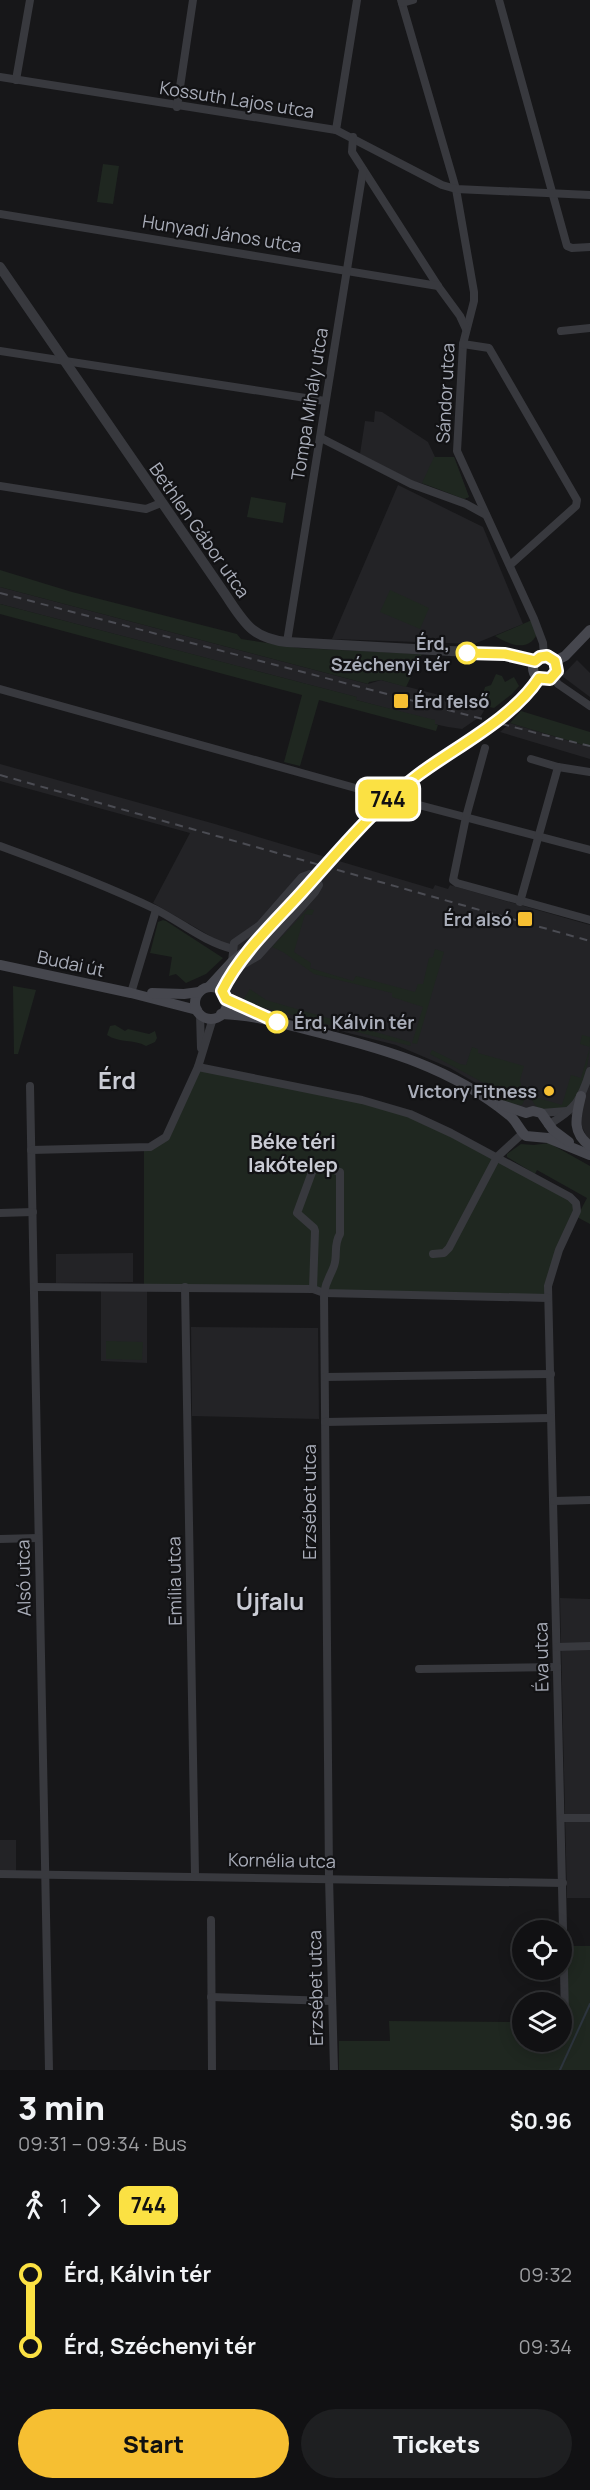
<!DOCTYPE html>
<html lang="en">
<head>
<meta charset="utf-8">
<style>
  body { margin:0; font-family:Manrope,sans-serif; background:#1e1f21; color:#f1f3f6; height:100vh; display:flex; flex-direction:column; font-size:22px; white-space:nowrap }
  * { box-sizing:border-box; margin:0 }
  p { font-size:20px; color:#9c9da0 }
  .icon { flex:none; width:33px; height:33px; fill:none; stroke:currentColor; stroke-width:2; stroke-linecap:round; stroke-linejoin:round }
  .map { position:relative; height:2070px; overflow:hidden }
  .side { display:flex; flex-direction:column; background:#111113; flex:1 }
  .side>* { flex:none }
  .badge { padding:0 12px; border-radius:9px; font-size:21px; line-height:39px }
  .fabs { position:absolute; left:512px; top:1920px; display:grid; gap:12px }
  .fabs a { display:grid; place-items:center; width:60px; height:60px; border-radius:50%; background:#111113; box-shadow:0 3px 15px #0003,0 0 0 2px #303133; font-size:30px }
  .map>.badge { position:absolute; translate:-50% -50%; box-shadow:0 0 0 3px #fff }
  .legs { display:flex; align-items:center; gap:9px; height:66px; padding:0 18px; font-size:20px }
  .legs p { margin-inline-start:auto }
  .overview { display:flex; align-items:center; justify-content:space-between; height:102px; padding:0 18px }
  h1 { font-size:33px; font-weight:800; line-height:45px }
  .cta { display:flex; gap:12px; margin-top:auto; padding:12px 18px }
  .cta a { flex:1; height:69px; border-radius:36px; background:#f6bf32; color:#111; font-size:24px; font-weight:800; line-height:69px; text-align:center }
  .cta a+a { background:#1e1f21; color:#f1f3f6 }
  ul { padding:0 18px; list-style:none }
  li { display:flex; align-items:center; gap:21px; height:72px; font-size:22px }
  li i { display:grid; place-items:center; width:9px; height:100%; margin:0 8px; background:currentColor }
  li i::after { content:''; width:15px; height:15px; margin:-8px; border:4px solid; border-radius:50%; background:#111113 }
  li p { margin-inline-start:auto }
  li:first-child i { background:linear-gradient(#0000 50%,currentColor 0) }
  li:last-child i { background:linear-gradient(currentColor 50%,#0000 0) }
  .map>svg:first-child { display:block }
</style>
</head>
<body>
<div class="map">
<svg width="590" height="2070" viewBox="0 0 590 2070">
  <rect width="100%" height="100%" fill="#171719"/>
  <g fill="#232326">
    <path d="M375,411l7,1 46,30 7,15h19l15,40 -5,2 -22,-10 -29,-8 -53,-27 5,-33 9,1z"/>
    <path d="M398,485l85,42 40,97 -49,20 -142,-5z"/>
    <path d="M0,587l368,97 13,-4 105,27 -5,9 -19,13 -14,-2 -14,-3 1,-3 -79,-21v-3l-356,-93z"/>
    <path d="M577,660l13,13v24l-28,-21z"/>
    <path d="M510,723l80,24v12l-90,-27z"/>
    <path d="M0,764l215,60 218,65 2,-4 13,4 2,-4 140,40v219l-11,-24 -15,-10 -47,-3 -25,-11 1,-3 -43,-25 -54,-23 -147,-37 -19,-11 -2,-9 9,-27 -13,-17 -71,-41 37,-70 -190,-52z"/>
    <path d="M133,1253v29l-77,1v-29z"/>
    <path d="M101,1289l46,2v72l-46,-2z"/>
    <path d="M191,1327l127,1 1,91 -127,-3z"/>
    <path d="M560,1598l30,1v299h-23z"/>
    <rect x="0" y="1840" width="16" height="31"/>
  </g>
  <g fill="#1f2720">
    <path d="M103,164l16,2 -6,38 -16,-2z"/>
    <path d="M434,457h20l15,40 -5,2 -42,-16z"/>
    <path d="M251,497l35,6 -3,20 -36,-6z"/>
    <path d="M0,570l72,22 165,42 4,5 58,9 123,6 -16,33 -25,-7 -12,2 -1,2 -368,-97z"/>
    <path d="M390,590l39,18 -9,21 -40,-17z"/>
    <path d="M0,604l357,93 -1,3 79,20v4l3,1 -2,6 -117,-31 -19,66 -16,-4 18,-67 -302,-81z"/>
    <path d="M532,620l5,14c-9,19 -29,10 -42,2z"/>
    <path d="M496,674l6,2 3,6 9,-5 5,9 -7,8 -18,14 -14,-3 5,-18 6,-2z"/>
    <path d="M521,711l69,21v15l-80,-24z"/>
    <path d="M308,909l6,1 -2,5 -7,-1 -11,38 17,11 -1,5 43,13 3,-5 59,16 3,-8h5l6,-26 4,-1 2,-8 9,3 -27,92 -5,-1 11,-36 -31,-10v-4l-78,-19 -31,-22 -11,-5z"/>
    <path d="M163,920l3,1 57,37 -17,16 -20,9 -10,-9 -7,2 3,-19 -22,-4 8,-31z"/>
    <path d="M13,986l23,4 -18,64h-4z"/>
    <path d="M250,989l16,11 144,42 1,4 -165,-43 -3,-3z"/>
    <path d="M115,1025l10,6 3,-2 21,5 6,-3 2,7 -2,4 -9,4c-12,-7 -28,-3 -39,-11l3,-9z"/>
    <path d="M582,1035l8,2c0,24 -6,46 -18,68 -14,5 -37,12 -41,-9l31,9 9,-30 10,3 9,-31 -10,-3z"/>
    <path d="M472,1047l6,2v4l46,13 -4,14 4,21 -2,4 -12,-1 -18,-8 3,-7 -65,-35 2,-4 28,14 6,1z"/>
    <path d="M198,1067l212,47 166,89 -17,47 -11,48 -404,-12v-139l20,-7z"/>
    <path d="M549,1143l41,23v58l-13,-7 10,-19 -50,-28 -2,4 -28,-17v-3l14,-10 13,1z"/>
    <path d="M106,1341l37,1 -1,18 -36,-1z"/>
    <path d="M567,1946h23v124h-251v-29h51l-1,-20 133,1v20h39v-20h7z"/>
  </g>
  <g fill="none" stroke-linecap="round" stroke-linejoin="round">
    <path stroke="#2d353e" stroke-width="2" d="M560,2070l30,-66"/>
    <path stroke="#343539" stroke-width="10" stroke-dasharray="10 5" stroke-linecap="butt" d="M336,854l46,-49 35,-29"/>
    <g stroke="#38393e" stroke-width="8">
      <path d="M401,0l55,189 18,103v9l-11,43 -6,107 77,168 9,24 1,13"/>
      <path d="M499,0l68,246 5,2 18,-1"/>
      <path d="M402,3l11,-3"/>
      <path d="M0,77l336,53 106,55 14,4 134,6"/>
      <path d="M16,80l14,-80"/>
      <path d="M177,107l16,-107"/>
      <path d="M336,130l21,-130"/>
      <path d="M353,137l-1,15 86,134 22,30 6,13"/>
      <path d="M0,214l438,72"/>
      <path d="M561,331l29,-3"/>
      <path d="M463,344l26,4 88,152 -1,6 -66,59"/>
      <path d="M0,351l325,50"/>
      <path d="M321,438l90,46 55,20 20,11"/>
      <path d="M0,486l146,23 15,-6"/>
      <path d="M287,642l76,-472"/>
      <path d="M553,677l5,7 32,22"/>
      <path d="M0,689l377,105 213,56"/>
      <path d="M485,748l-19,69 -13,63 4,3 133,37"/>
      <path d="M531,759l27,8 32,5"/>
      <path d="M0,846c52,19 105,39 155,63 26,13 49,33 78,40"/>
      <path d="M520,902l38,-135"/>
      <path d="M232,962l2,-19 26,-18 42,-48 8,-3 6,3 3,8 -4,7 -57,64 -19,11"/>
      <path d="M131,993l25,-83"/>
      <path d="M200,1014l1,34"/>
      <path d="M198,1067l164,33 48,14 41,19 119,64 6,6 1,8 -18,39 -11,36 17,729"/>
      <path d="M30,1086l19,984"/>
      <path d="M541,1113l26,-2"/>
      <path d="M548,1125c27,-16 33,-24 42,-54"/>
      <path d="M31,1150l119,-3 16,-10 32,-70 15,-49"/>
      <path d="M0,1213l33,-1"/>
      <path d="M433,1254l11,-1 5,-5 48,-91 26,-24"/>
      <path d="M34,1287l279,2 11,4 224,5"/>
      <path d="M185,1287l10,588"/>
      <path d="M313,1289l2,-58 -1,-3 -17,-15 18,-49 25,8v62c-7,11 -2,21 -6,32 -4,11 -8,14 -10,27l5,584 5,193"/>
      <path d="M325,1377l226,-3"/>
      <path d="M325,1422l226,-4"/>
      <path d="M554,1501l36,-1"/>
      <path d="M0,1539l38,-1"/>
      <path d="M557,1647l33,-1"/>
      <path d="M419,1669l138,-2"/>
      <path d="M562,1818h28"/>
      <path d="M0,1874l563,9"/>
      <path d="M211,1920l1,150"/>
      <path d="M211,1997l120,4"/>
    </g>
    <path stroke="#38393e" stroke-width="10" d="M0,267l225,327c19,28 26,44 62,48l218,12 30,7"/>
    <g stroke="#46474e" stroke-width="10">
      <circle cx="545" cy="668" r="12"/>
      <path d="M555,661l10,-5 25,-26"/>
      <path d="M417,776c37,-27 97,-60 122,-98"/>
      <path d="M332,858l4,-4"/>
      <path d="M320,872l2,-3"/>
      <path d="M0,965l131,28 66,17"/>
      <path d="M209,987l23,-25 10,-8"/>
      <circle cx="211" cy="1003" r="16"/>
      <path d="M222,991l32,-47 54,-59"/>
      <path d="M152,993l32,1 15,-2"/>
      <path d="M226,999l29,14"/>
      <path d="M221,1014c33,1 64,10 95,18 72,18 135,36 193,83 8,6 10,15 17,21l22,2 42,17"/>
      <path d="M581,1096c-5,21 -10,36 9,50"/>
      <path d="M502,1105l24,8 7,-2 8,2 12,17 16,12"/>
    </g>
    <g stroke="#4b4c53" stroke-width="2" stroke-dasharray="8 6" stroke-linecap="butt">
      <path d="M0,593l544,142 46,11"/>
      <path d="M0,775l590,166"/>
    </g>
  </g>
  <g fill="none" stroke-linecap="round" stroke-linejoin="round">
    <g stroke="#fff" stroke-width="14">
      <path id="line-1" d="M277,1022l-51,-23 -4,-8c19,-38 52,-68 80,-99 37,-41 72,-84 116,-117 39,-29 94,-56 121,-97l11,1 7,-8 -2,-10 -8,-5 -7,1 -5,4 -30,-7 -38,-1"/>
    </g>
    <use href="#line-1" stroke="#fbe143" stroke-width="9"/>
  </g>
  <g fill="#fff" stroke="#fbe143" stroke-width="3">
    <circle cx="467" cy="653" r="10"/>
    <circle cx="277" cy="1022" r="10"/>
  </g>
  <g fill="#f6bf32" stroke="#121214" stroke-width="2">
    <rect x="393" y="693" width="16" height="16" rx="3"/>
    <rect x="517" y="911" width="16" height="16" rx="3"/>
    <circle cx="549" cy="1091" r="6"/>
  </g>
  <g text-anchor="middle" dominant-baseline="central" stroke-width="4.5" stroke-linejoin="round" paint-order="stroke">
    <g font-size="18" fill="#a9adb9" stroke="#121214">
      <text transform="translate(237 99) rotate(9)">Kossuth Lajos utca</text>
      <text transform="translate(222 233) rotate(9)">Hunyadi János utca</text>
      <text transform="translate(445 393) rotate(-87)">Sándor utca</text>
      <text transform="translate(309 404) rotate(-81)">Tompa Mihály utca</text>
      <text transform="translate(200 530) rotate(55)">Bethlen Gábor utca</text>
      <text transform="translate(71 963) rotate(12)">Budai út</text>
      <text transform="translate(309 1502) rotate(-90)">Erzsébet utca</text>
      <text transform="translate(23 1578) rotate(-91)">Alsó utca</text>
      <text transform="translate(174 1581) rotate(-91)">Emília utca</text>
      <text transform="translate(541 1657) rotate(-91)">Éva utca</text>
      <text transform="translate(282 1860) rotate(1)">Kornélia utca</text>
      <text transform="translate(315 1988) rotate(-91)">Erzsébet utca</text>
    </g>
    <g font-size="18" font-weight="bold" fill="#a9adb9" stroke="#121214" text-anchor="end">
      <text x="450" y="643">Érd,<tspan x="450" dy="21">Széchenyi tér</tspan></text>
      <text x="294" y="1022" text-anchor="start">Érd, Kálvin tér</text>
    </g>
    <g font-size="18" font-weight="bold" fill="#a9adb9" stroke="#121214" text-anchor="end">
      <text x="414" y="701" text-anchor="start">Érd felső</text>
      <text x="512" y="919">Érd alsó</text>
      <text x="537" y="1091">Victory Fitness</text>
    </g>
    <g font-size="20" font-weight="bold" fill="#caccd5" stroke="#121214">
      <text x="293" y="1141">Béke téri<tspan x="293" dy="23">lakótelep</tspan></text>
    </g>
    <g font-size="24" font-weight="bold" fill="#caccd5" stroke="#121214">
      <text x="117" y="1079">Érd</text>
      <text x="270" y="1600">Újfalu</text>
    </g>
  </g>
</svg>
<div class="fabs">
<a><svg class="icon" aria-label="locate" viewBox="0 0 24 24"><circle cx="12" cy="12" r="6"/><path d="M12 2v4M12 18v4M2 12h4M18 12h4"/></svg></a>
<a><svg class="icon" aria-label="layers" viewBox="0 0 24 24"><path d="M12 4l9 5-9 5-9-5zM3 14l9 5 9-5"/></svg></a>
</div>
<b class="badge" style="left:388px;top:799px;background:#fbe143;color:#111">744</b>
</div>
<section class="side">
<div class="overview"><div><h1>3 min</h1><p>09:31 – 09:34 · Bus</p></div><b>$0.96</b></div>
<div class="legs"><svg class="icon" aria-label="walk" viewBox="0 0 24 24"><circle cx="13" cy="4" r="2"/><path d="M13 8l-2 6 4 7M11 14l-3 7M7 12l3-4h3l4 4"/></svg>1<svg class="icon" aria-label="forward" viewBox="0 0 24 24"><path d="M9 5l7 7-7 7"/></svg><b class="badge" style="background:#fbe143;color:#111">744</b></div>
<ul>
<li><i style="color:#fbe143"></i><b>Érd, Kálvin tér</b><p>09:32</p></li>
<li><i style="color:#fbe143"></i><b>Érd, Széchenyi tér</b><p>09:34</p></li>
</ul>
<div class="cta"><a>Start</a><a>Tickets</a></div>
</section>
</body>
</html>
